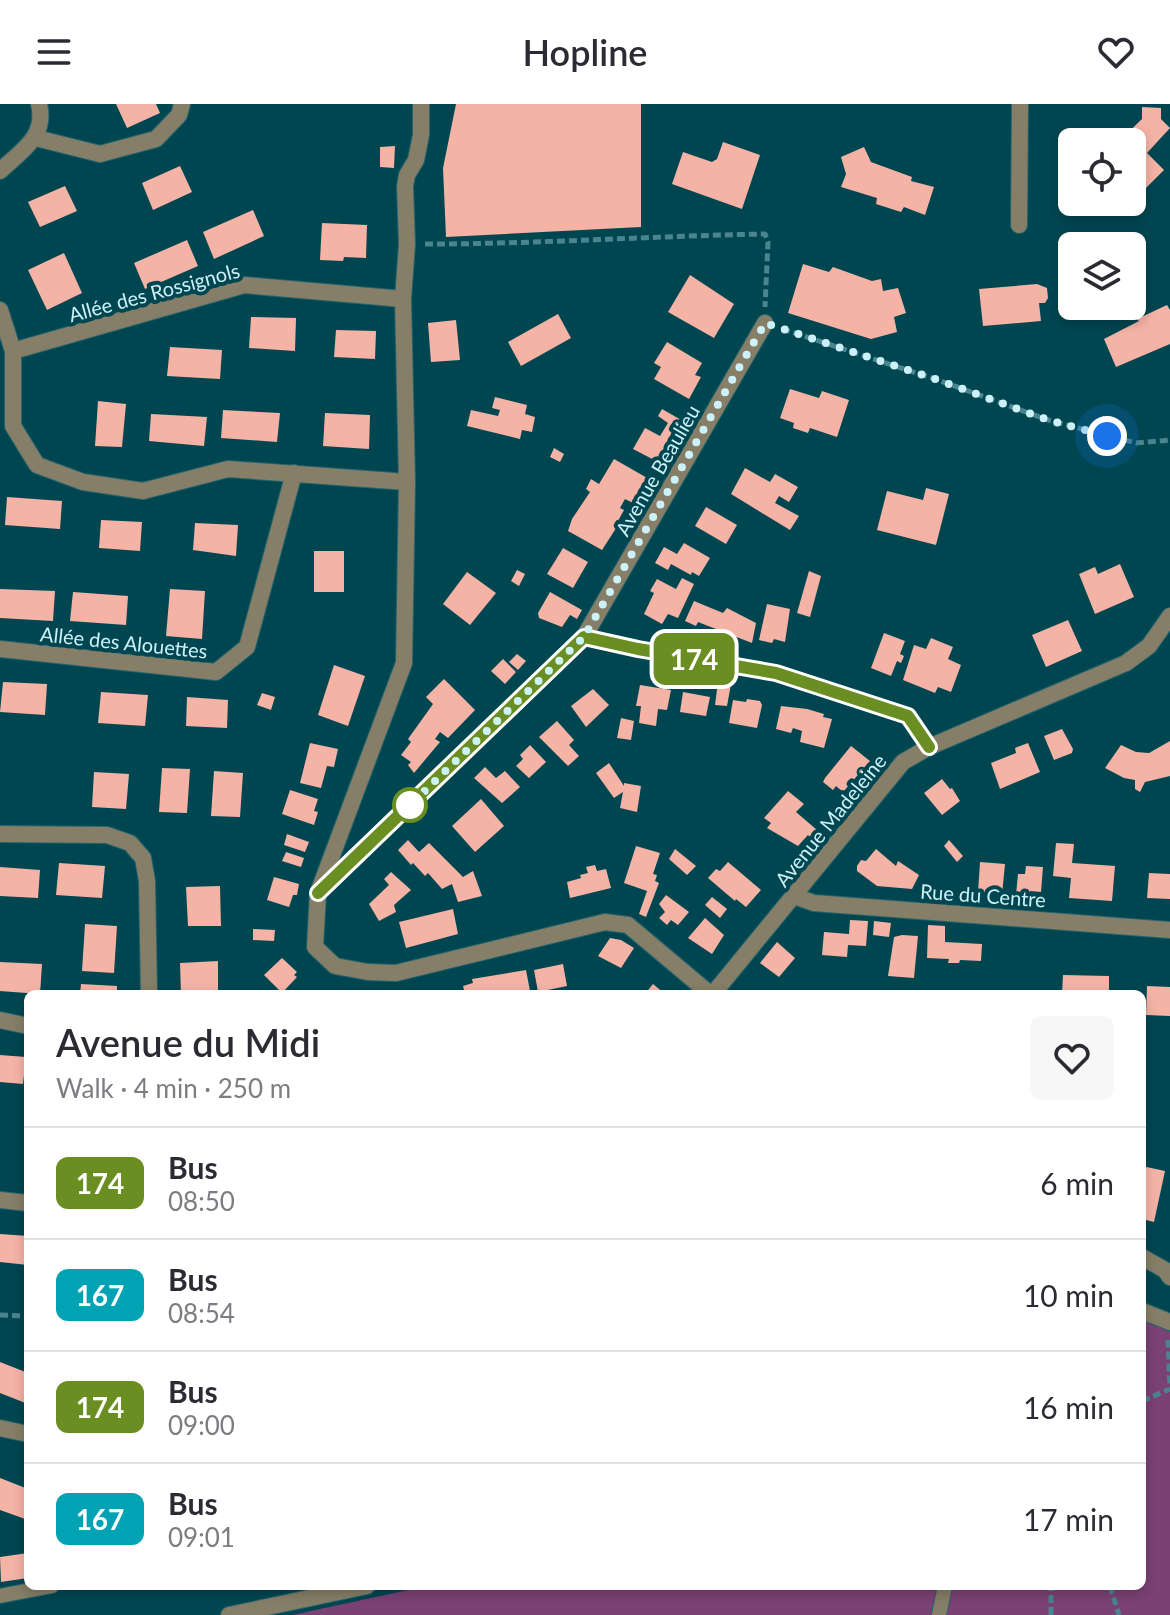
<!DOCTYPE html>
<html lang="en">
<head>
<meta charset="utf-8">
<style>
  body { margin:0; font-family:Lato,sans-serif; background:#f7f7f7; color:#2b2b33; height:100vh; display:flex; flex-direction:column; font-size:30px; white-space:nowrap }
  * { box-sizing:border-box; margin:0 }
  p { font-size:26px; color:#7c7c81 }
  .icon { flex:none; width:44px; height:44px; fill:none; stroke:currentColor; stroke-width:2; stroke-linecap:round; stroke-linejoin:round }
  .map { position:relative; flex:1; overflow:hidden }
  .sheet { position:absolute; left:24px; top:886px; width:1122px; height:600px; display:flex; flex-direction:column; background:#fff; border-radius:12px; box-shadow:0 4px 12px #0003 }
  .sheet>* { flex:none }
  .badge { padding:0 16px; border-radius:12px; font-size:28px; line-height:52px }
  .controls { position:absolute; left:1058px; top:24px; display:grid; gap:16px }
  .controls a { display:grid; place-items:center; width:88px; height:88px; border-radius:12px; background:#fff; box-shadow:0 4px 12px #0003; font-size:40px }
  .you { position:absolute; width:40px; height:40px; margin:-20px; border:6px solid #fff; border-radius:50%; background:#1a73e8; box-shadow:0 0 0 12px #1a73e833 }
  .map>.badge { position:absolute; translate:-50% -50%; box-shadow:0 0 0 4px #fff }
  .round { display:grid; place-items:center; flex:none; width:84px; height:84px; border-radius:12px; background:#f7f7f7 }
  .summary { display:flex; align-items:center; justify-content:space-between; height:136px; padding:0 32px }
  h1 { font-size:38px; font-weight:600; line-height:60px }
  ul { padding:0; list-style:none }
  li { display:flex; align-items:center; gap:24px; height:112px; padding:0 32px; border-top:2px solid #e1e1e2 }
  li div { flex:1 }
  li b { display:block; font-size:30px }
  li em { font-style:normal }
  li .badge { min-width:88px; font-weight:700; text-align:center }
  header { display:flex; justify-content:space-between; align-items:center; height:104px; padding:0 32px; background:#fff; font-size:36px; font-weight:600 }
  .map>svg:first-child { display:block }
</style>
</head>
<body>
<header><svg class="icon" aria-label="menu" viewBox="0 0 24 24"><path d="M4 6h16M4 12h16M4 18h16"/></svg>Hopline<svg class="icon" aria-label="heart" viewBox="0 0 24 24"><path d="M12 20l-8-8c-3-5 5-10 8-4 3-6 11-1 8 4z"/></svg></header>
<div class="map">
<svg width="1170" height="1511" viewBox="0 0 1170 1511">
  <rect width="100%" height="100%" fill="#004651"/>
  <path fill="#7a4174" d="M1142,1210l28,10v291h-878l135,-29h715z"/>
  <g fill="#f5b3a6">
    <path d="M116,0h40l4,9 -33,15z"/>
    <path d="M456,0h185v123l-195,10 -3,-69z"/>
    <path d="M1142,3l19,1v11l9,9 -23,25 17,17 -20,20 -12,-12v-36h-14l24,-23z"/>
    <path d="M723,38l37,13 -18,54 -70,-25 11,-32 29,10 5,-3z"/>
    <path d="M395,42l-1,22 -14,-1v-20z"/>
    <path d="M864,43l7,15 41,15 -1,4 23,6 -9,28 -21,-8 -3,5 -25,-8 1,-6 -36,-11 5,-13 -5,-17z"/>
    <path d="M180,62l12,26 -39,18 -11,-27z"/>
    <path d="M65,82l12,25 -37,16 -12,-25z"/>
    <path d="M253,106l11,26 -50,23 -11,-27z"/>
    <path d="M322,119l45,2 -1,33 -22,-1 -1,4 -23,-1z"/>
    <path d="M187,136l11,26 -53,23 -11,-26z"/>
    <path d="M64,149l18,40 -35,17 -19,-40z"/>
    <path d="M803,160l26,8 4,-5 39,14 9,-2 2,12 15,-3 8,25 -12,4 3,15 -26,7 -83,-26z"/>
    <path d="M690,171l44,29 -20,34 -46,-26z"/>
    <path d="M1037,180l10,4 1,10 -3,5h-6l2,18 -58,5 -4,-37z"/>
    <path d="M1167,201l3,5v34l-54,23 -12,-28 35,-18 -2,-2z"/>
    <path d="M558,210l13,24 -50,28 -13,-24z"/>
    <path d="M251,213l45,1 -1,33 -46,-3z"/>
    <path d="M456,216l4,40 -29,2 -3,-39z"/>
    <path d="M336,226l40,1 -1,28 -41,-2z"/>
    <path d="M667,238l35,21 -7,12 6,2 -12,22 -35,-20 7,-12 -7,-4z"/>
    <path d="M170,243l52,3 -2,29 -53,-3z"/>
    <path d="M790,285l29,9 3,-7 27,9 -12,37 -27,-9 -2,5 -15,-5 1,-5 -14,-5z"/>
    <path d="M495,293l32,8 -2,9 10,3 -3,15 -10,-2 -2,9 -53,-13 4,-16 27,6 2,-6 -8,-2z"/>
    <path d="M98,297l28,3 -4,43 -27,-1z"/>
    <path d="M662,305l35,20 -9,15 -15,-9 -15,27 -25,-13 12,-21 15,8 8,-13 -10,-7z"/>
    <path d="M223,306l57,3 -3,29 -56,-4z"/>
    <path d="M325,309l45,2 -1,34 -46,-3z"/>
    <path d="M151,310l56,3 -3,29 -55,-5z"/>
    <path d="M554,344l10,6 -4,8 -10,-5z"/>
    <path d="M614,355l35,20 -14,25 -10,-5 -5,9 4,2 -6,11 2,1 -18,28 -34,-19 4,-12 18,-27 -4,-3 5,-10 8,5z"/>
    <path d="M745,364l25,14 5,-8 23,13 -9,15 -10,-6 -4,7 24,13 -9,14 -59,-36z"/>
    <path d="M926,384l23,6 -13,51 -59,-15 10,-39 36,9z"/>
    <path d="M7,393l55,4 -2,28 -55,-4z"/>
    <path d="M706,403l31,18 -11,19 -31,-18z"/>
    <path d="M101,416l41,2 -2,29 -41,-3z"/>
    <path d="M195,419l43,2 -2,31 -43,-6z"/>
    <path d="M684,439l26,15 -11,18 -7,-4 -1,3 -20,-11 -3,6 -13,-7 9,-16 13,7z"/>
    <path d="M563,444l25,14 -15,26 -26,-14z"/>
    <rect x="314" y="447" width="30" height="41"/>
    <path d="M1120,460l14,33 -39,17 -16,-40 16,-7 3,7z"/>
    <path d="M517,466l8,4 -6,12 -8,-5z"/>
    <path d="M809,467l12,5 -11,41 -13,-4z"/>
    <path d="M467,468l29,21 -26,32 -27,-21z"/>
    <path d="M682,474l12,6 -16,34 -10,-4 -6,10 -18,-10 10,-21 -4,-2 7,-12 19,10z"/>
    <path d="M0,485l55,2 -2,30 -53,-3z"/>
    <path d="M170,485l35,2 -3,48 -36,-3z"/>
    <path d="M73,488l55,4 -2,29 -56,-4z"/>
    <path d="M550,488l32,18 -5,9 -7,-4 -8,12 -23,-9 -1,-5z"/>
    <path d="M694,497l29,12 4,-5 29,15 -4,20 -54,-21 -2,4 -11,-5z"/>
    <path d="M767,500l23,5 -5,33 -11,-3 -2,4 -13,-3z"/>
    <path d="M1068,516l14,31 -36,16 -14,-32z"/>
    <path d="M884,529l21,8 -5,13 4,2 -3,7 -4,-2 -6,15 -20,-8z"/>
    <path d="M931,534l22,9 -5,12 13,6 -10,27 -13,-5 -3,6 -32,-13 11,-35 12,4z"/>
    <path d="M517,550l9,7 -8,9 -9,-8z"/>
    <path d="M503,555l13,13 -11,12 -14,-13z"/>
    <path d="M334,561l31,11 -17,50 -30,-11z"/>
    <path d="M444,575l31,31 -27,28 -8,-6 -5,7 5,3 -26,31 -6,-8 3,-3 -10,-7 10,-13 -3,-3 25,-35 -7,-7z"/>
    <path d="M3,578l44,2 -2,31 -45,-3z"/>
    <path d="M718,578l13,2 -4,22 -12,-1z"/>
    <path d="M640,581l31,5 -4,20 -9,-1 -2,17 -17,-3 2,-17h-5z"/>
    <path d="M593,585l16,16 -23,22 -15,-21z"/>
    <path d="M101,588l47,3 -3,31 -47,-3z"/>
    <path d="M683,588l27,5 -4,19 -26,-4z"/>
    <path d="M262,589l13,4 -4,13 -14,-5z"/>
    <path d="M187,593l41,3 -1,28 -41,-2z"/>
    <path d="M747,595l13,2 2,4 -5,23 -28,-5 4,-23 13,2z"/>
    <path d="M781,602l26,3 17,5 -1,3 9,2 -8,29 -24,-6 2,-11 -9,-3 -2,5 -15,-4z"/>
    <path d="M621,614l13,3 -3,19 -14,-2z"/>
    <path d="M557,617l17,19 -5,5 10,11 -11,10 -29,-29z"/>
    <path d="M1062,625l11,20 -1,4 -18,7 -10,-24z"/>
    <path d="M1170,637v35l-25,6 -5,10 -5,-3v-9l-11,-2 -19,-10 16,-23 15,7 13,1z"/>
    <path d="M310,639l28,6 -4,18 -7,-1 -6,22 -21,-5z"/>
    <path d="M1028,639l12,29 -40,17 -9,-26 25,-10 -1,-5z"/>
    <path d="M530,641l16,17 -17,16 -13,-12 7,-7 -3,-4z"/>
    <path d="M851,642l19,15 -27,31 -7,-6 -3,4 -10,-8 2,-4z"/>
    <path d="M609,659l15,23v-3l17,3 -4,26 -17,-4 3,-16 -9,6 -18,-25z"/>
    <path d="M485,663l11,11 9,-7 15,16 -18,16 -28,-25z"/>
    <path d="M162,664l28,1 -3,44 -28,-1z"/>
    <path d="M214,667l29,2 -3,44 -29,-1z"/>
    <path d="M94,668l35,2 -3,35 -34,-2z"/>
    <path d="M942,675l8,10 2,-1 8,13 -18,14 -18,-22z"/>
    <path d="M290,686l28,9 -4,12 4,1 -4,13 -32,-11z"/>
    <path d="M788,687l16,13 -8,8 21,18 -6,8 -3,-3 -10,11 -31,-18 4,-5 -7,-5z"/>
    <path d="M481,695l23,27 -29,26 -23,-26z"/>
    <path d="M287,730l22,8 -4,10 -21,-7z"/>
    <path d="M408,736l11,12 10,-9 34,34 10,-6 9,25 -24,6 -6,-18 -10,5 -14,-16 -3,3 -12,-13 -2,2 -13,-15z"/>
    <path d="M949,736l14,16 -6,6 -13,-16z"/>
    <path d="M1056,739l18,1 -2,19 43,3 -3,35 -43,-3 2,-20 -18,-2z"/>
    <path d="M636,742l24,7 -7,21 4,1 -2,6 4,2 -13,34 -7,-3 8,-23 -23,-8z"/>
    <path d="M675,745l21,17 -9,9 -18,-16z"/>
    <path d="M876,745l20,17 2,-5 21,14 -7,14 -35,-3 -20,-15v-5l4,-6 5,1z"/>
    <path d="M286,748l18,6 -3,9 -19,-6z"/>
    <path d="M728,758l33,28 -15,17 -10,-8 -1,2 -27,-23 8,-9 4,2z"/>
    <path d="M980,758l25,2 -3,31 -24,-2z"/>
    <path d="M59,759l46,3 -3,32 -46,-3z"/>
    <path d="M595,761l2,6 9,-2 5,19 -41,10 -3,-16 14,-4 -1,-3 8,-2 -2,-6z"/>
    <path d="M1026,762l17,1 -2,25 -11,-1 -1,5 -13,-1 2,-21h7z"/>
    <path d="M0,763l40,3 -2,28 -38,-2z"/>
    <path d="M391,768l20,18 -17,15 2,7 -17,9 -10,-17 20,-19 -5,-6z"/>
    <path d="M1149,769l21,1v25l-23,-1z"/>
    <path d="M274,773l25,7 -2,11h-4l-4,12 -22,-7z"/>
    <path d="M220,782l1,40h-33l-2,-39z"/>
    <path d="M666,791l23,17 -11,13 -7,-5 -4,5 -8,-7 6,-6 -6,-8z"/>
    <path d="M712,793l15,12 -7,9 -15,-13z"/>
    <path d="M453,805l5,25 -52,14 -7,-26z"/>
    <path d="M705,814l19,17 -12,19 -24,-16z"/>
    <path d="M850,816l18,1 -2,25 -18,-1 -1,12 -25,-2 2,-23 25,2z"/>
    <path d="M874,817l17,2 -2,14 -16,-2z"/>
    <path d="M85,820l32,2 -3,47 -32,-2z"/>
    <path d="M928,821l17,1v16l37,2 -1,17 -21,-1 -1,3h-11l1,-4 -22,-1z"/>
    <path d="M253,825l22,1 -1,11 -21,-1z"/>
    <path d="M902,831l16,1 -4,42 -26,-2 6,-39z"/>
    <path d="M610,834l11,2 13,8 -13,20 -23,-12z"/>
    <path d="M777,838l18,16 -16,19 -19,-14z"/>
    <path d="M282,854l15,14 -3,3 3,2 -15,16 -18,-18z"/>
    <path d="M218,857v33h-37l-1,-31z"/>
    <path d="M0,858l42,2 -2,30 -40,-3z"/>
    <path d="M563,860l4,22 -29,6 -4,-22z"/>
    <path d="M526,866l4,21 -12,3 -1,-3 -10,3h-42l-2,-8 10,-3 -1,-4z"/>
    <path d="M1063,871l46,1v18h-47z"/>
    <path d="M81,880l36,2v8h-37z"/>
    <path d="M653,880l12,10h-20z"/>
    <path d="M1147,882l23,1v29l-24,-1z"/>
    <path d="M0,951l26,2 -3,27 -23,-2z"/>
    <path d="M1142,1062l23,5 -11,51 -12,-3z"/>
    <path d="M0,1130l28,2v29l-28,-3z"/>
    <path d="M0,1258l28,11v31l-28,-11z"/>
    <path d="M0,1374l28,11v31l-28,-10z"/>
    <path d="M28,1449v25l-27,4 -1,-25z"/>
  </g>
  <g fill="none" stroke-linecap="round" stroke-linejoin="round">
    <g stroke="#25656f" stroke-width="16">
      <g id="lane">
        <path d="M0,1492l52,-10"/>
        <path d="M939,1511l6,-29"/>
      </g>
    </g>
    <g stroke="#25656f" stroke-width="18">
      <g id="street">
        <path d="M421,0v31l-5,25 -9,15 -2,11 2,58 -4,55 4,183 -3,181 -86,230 -3,54 20,19 33,6 28,1 209,-51 23,3 82,69"/>
        <path d="M36,34l64,16 56,-15 23,-24 3,-11"/>
        <path d="M0,67c21,-20 47,-34 39,-67"/>
        <path d="M1019,121l1,-121"/>
        <path d="M0,206l13,41v75l24,39 46,17 60,9 85,-22 179,13"/>
        <path d="M13,247l231,-66 159,14"/>
        <path d="M584,533l181,-314"/>
        <path d="M0,545l216,23 31,-25 47,-174"/>
        <path d="M0,730l107,1 23,8 13,15 4,23 2,113"/>
        <path d="M322,785l262,-252 54,12 138,24 132,43 21,31"/>
        <path d="M794,792l20,7 356,27"/>
        <path d="M713,890l190,-232 26,-15 197,-84 23,-17 21,-30"/>
        <path d="M0,916l28,6"/>
        <path d="M0,1096l28,3"/>
        <path d="M1142,1153l23,13 5,7"/>
        <path d="M1142,1207l28,11"/>
        <path d="M0,1324l28,6"/>
        <path d="M229,1511l138,-29"/>
      </g>
    </g>
    <g stroke="#4a848e" stroke-width="5" stroke-dasharray="8 4" stroke-linecap="butt">
      <path d="M425,140c113,0 227,-8 340,-10l3,8 -3,65"/>
      <path d="M782,225l156,51 110,40 88,23 34,-3"/>
      <path d="M0,1211l28,1"/>
      <path d="M1142,1297l28,-12 -2,-49"/>
      <path d="M1110,1482l9,29"/>
      <path d="M1051,1511v-29"/>
    </g>
    <use href="#lane" stroke="#867e66" stroke-width="14"/>
    <use href="#street" stroke="#867e66" stroke-width="16"/>
  </g>
  <g fill="none" stroke-linecap="round" stroke-linejoin="round">
    <g stroke="#fff" stroke-width="18">
      <path id="line" d="M318,789l266,-256 54,12 138,24 132,43 21,31"/>
    </g>
    <use href="#line" stroke="#6b8e23" stroke-width="12"/>
    <path stroke="#ccf1f8" stroke-width="8" stroke-dasharray="0 14.4" d="M410,701l-3,3 177,-171 181,-314 173,57 110,40 59,16"/>
  </g>
  <circle fill="#fff" stroke="#6b8e23" stroke-width="4" cx="410" cy="701" r="16"/>
  <g text-anchor="middle" dominant-baseline="central" stroke-width="8" stroke-linejoin="round" paint-order="stroke">
    <g font-size="20" fill="#ccf1f8" stroke="#004651">
      <text transform="translate(154 188) rotate(-15)">Allée des Rossignols</text>
      <text transform="translate(657 366) rotate(-60)">Avenue Beaulieu</text>
      <text transform="translate(124 538) rotate(6)">Allée des Alouettes</text>
      <text transform="translate(830 716) rotate(-51)">Avenue Madeleine</text>
      <text transform="translate(983 791) rotate(4)">Rue du Centre</text>
    </g>
  </g>
</svg>
<div class="controls">
<a><svg class="icon" aria-label="locate" viewBox="0 0 24 24"><circle cx="12" cy="12" r="6"/><path d="M12 2v4M12 18v4M2 12h4M18 12h4"/></svg></a>
<a><svg class="icon" aria-label="layers" viewBox="0 0 24 24"><path d="M12 4l9 5-9 5-9-5zM3 14l9 5 9-5"/></svg></a>
</div>
<div class="you" style="left:1107px;top:332px"></div>
<b class="badge" style="left:694px;top:555px;background:#6b8e23;color:#fff">174</b>
<section class="sheet">
<div class="summary"><div><h1>Avenue du Midi</h1><p>Walk · 4 min · 250 m</p></div><a class="round"><svg class="icon" aria-label="heart" viewBox="0 0 24 24"><path d="M12 20l-8-8c-3-5 5-10 8-4 3-6 11-1 8 4z"/></svg></a></div>
<ul>
<li><span class="badge" style="background:#6b8e23;color:#fff">174</span><div><b>Bus</b><p>08:50</p></div><em>6 min</em></li>
<li><span class="badge" style="background:#00a3b4;color:#fff">167</span><div><b>Bus</b><p>08:54</p></div><em>10 min</em></li>
<li><span class="badge" style="background:#6b8e23;color:#fff">174</span><div><b>Bus</b><p>09:00</p></div><em>16 min</em></li>
<li><span class="badge" style="background:#00a3b4;color:#fff">167</span><div><b>Bus</b><p>09:01</p></div><em>17 min</em></li>
</ul>
</section>
</div>
</body>
</html>
